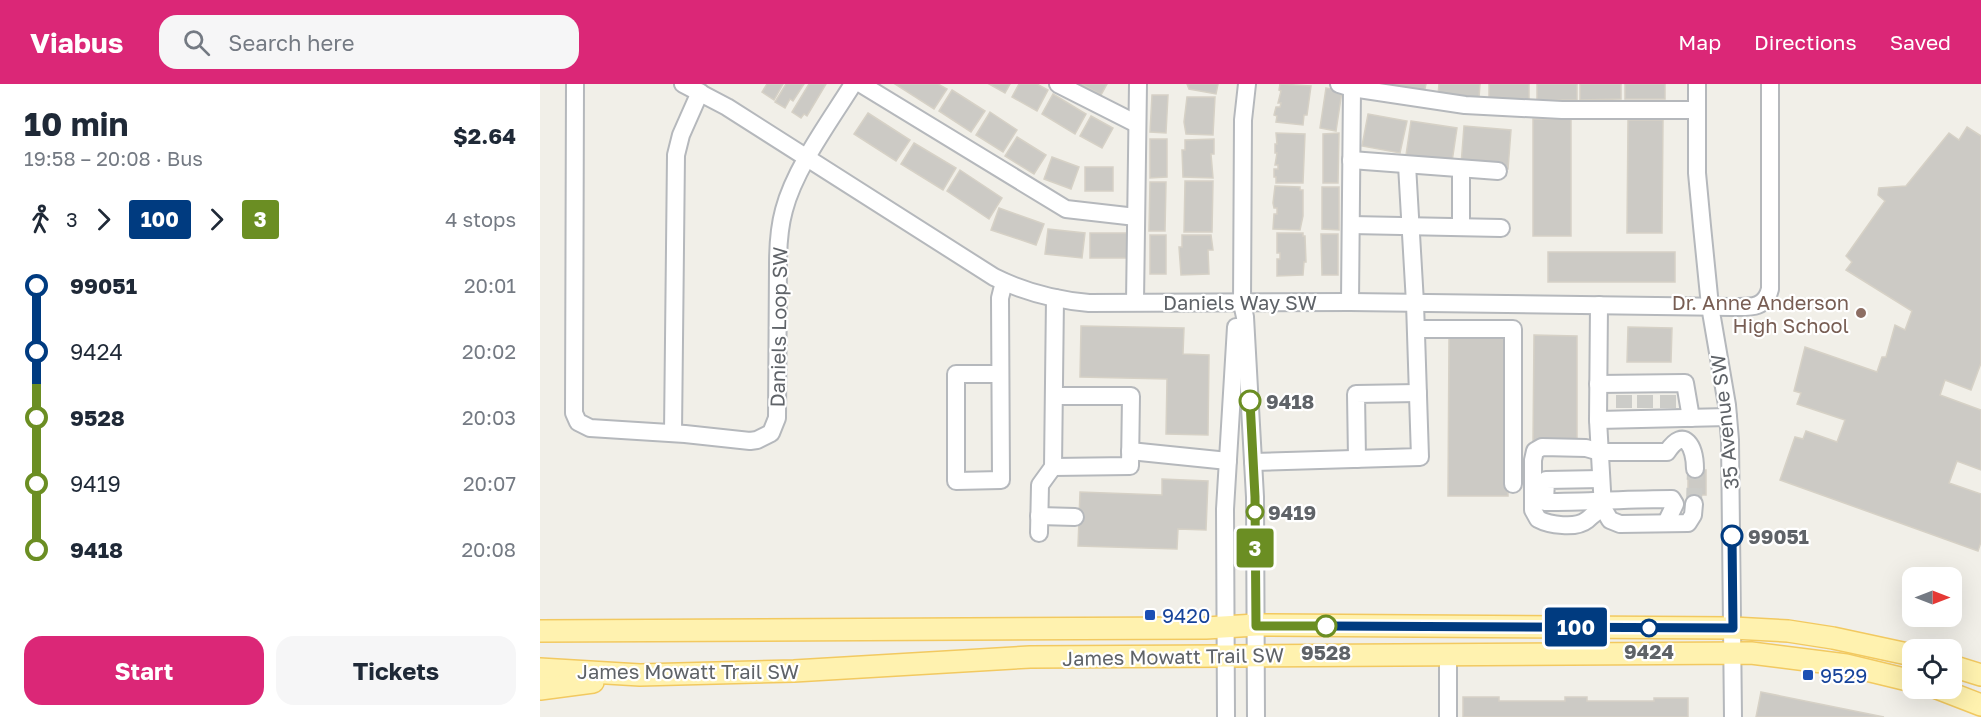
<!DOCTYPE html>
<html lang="en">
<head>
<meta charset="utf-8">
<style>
  body { margin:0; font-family:"Golos Text",sans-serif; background:#f6f6f7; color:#1f2937; height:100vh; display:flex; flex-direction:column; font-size:22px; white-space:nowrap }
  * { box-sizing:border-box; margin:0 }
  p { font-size:20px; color:#747a83 }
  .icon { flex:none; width:33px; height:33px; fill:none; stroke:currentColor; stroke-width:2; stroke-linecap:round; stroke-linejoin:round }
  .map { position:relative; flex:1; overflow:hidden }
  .panel { display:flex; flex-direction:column; background:#fff; width:540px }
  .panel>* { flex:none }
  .badge { padding:0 12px; border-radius:4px; font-size:21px; line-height:39px }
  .needle { width:39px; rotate:90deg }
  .buttons { position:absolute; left:1362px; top:483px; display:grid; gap:12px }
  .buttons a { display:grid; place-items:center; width:60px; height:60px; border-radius:12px; background:#fff; box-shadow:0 6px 24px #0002; font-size:30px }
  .map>.badge { position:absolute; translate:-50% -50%; box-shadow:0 0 0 3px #fff }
  .legs { display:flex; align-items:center; gap:9px; height:66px; padding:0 24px; font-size:20px }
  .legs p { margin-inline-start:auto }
  .overview { display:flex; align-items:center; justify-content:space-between; height:102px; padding:0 24px }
  h1 { font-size:33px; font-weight:700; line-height:45px }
  .action { display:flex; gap:12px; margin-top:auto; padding:12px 24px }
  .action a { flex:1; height:69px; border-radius:18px; background:#db2777; color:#fff; font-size:24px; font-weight:700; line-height:69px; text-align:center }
  .action a+a { background:#f6f6f7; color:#1f2937 }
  ul { padding:0 24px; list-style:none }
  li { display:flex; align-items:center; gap:21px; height:66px; font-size:22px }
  li i { display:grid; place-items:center; width:9px; height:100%; margin:0 8px; background:currentColor }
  li i::after { content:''; width:15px; height:15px; margin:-8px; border:4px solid; border-radius:50%; background:#fff }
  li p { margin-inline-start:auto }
  li:first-child i { background:linear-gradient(#0000 50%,currentColor 0) }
  li:last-child i { background:linear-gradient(currentColor 50%,#0000 0) }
  header { display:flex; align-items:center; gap:36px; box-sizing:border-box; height:84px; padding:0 30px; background:#db2777; color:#fff }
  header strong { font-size:28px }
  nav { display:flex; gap:33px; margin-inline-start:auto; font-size:21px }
  .search { width:420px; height:54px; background:#f6f6f7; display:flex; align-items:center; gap:15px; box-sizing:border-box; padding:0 21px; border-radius:18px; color:#747a83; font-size:22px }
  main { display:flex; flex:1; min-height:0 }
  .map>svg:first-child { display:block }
</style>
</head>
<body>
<header>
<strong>Viabus</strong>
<div class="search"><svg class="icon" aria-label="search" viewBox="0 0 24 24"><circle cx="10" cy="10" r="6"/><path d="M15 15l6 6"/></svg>Search here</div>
<nav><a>Map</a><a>Directions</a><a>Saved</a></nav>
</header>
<main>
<section class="panel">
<div class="overview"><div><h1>10 min</h1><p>19:58 – 20:08 · Bus</p></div><b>$2.64</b></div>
<div class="legs"><svg class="icon" aria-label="walk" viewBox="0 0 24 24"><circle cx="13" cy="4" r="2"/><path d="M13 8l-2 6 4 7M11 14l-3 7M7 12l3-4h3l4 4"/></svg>3<svg class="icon" aria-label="forward" viewBox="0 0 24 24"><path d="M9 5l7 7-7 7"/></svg><b class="badge" style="background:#003b80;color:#fff">100</b><svg class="icon" aria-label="forward" viewBox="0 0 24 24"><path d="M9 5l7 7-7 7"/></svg><b class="badge" style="background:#6b8e23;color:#fff">3</b><p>4 stops</p></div>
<ul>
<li><i style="color:#003b80"></i><b>99051</b><p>20:01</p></li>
<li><i style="color:#003b80"></i><span>9424</span><p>20:02</p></li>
<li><i style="color:#6b8e23"></i><b>9528</b><p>20:03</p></li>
<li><i style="color:#6b8e23"></i><span>9419</span><p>20:07</p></li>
<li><i style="color:#6b8e23"></i><b>9418</b><p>20:08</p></li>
</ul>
<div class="action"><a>Start</a><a>Tickets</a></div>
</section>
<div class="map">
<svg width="1441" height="633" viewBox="0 0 1441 633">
  <rect width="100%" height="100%" fill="#f1efe8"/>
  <g fill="#cccac5" stroke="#d6d1c6" stroke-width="1.5">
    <path d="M227,0h16l-9,16 -12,-8z"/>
    <path d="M246,0h18l-11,17 -3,-2 -5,9 -10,-6z"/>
    <path d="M269,0h17l-19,32 -3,-2 -3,4 -9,-6z"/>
    <path d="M355,0h43l9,5 -13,20z"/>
    <path d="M449,0h21l-5,9z"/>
    <path d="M479,0h18l11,6 -11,21 -25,-14z"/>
    <path d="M541,0h26l-6,11z"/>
    <path d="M647,0h31l-2,10 -27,-5z"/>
    <path d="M740,0l31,2 -4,29h-3l-1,10 -27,-3 1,-6 -3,-1 2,-8h4l1,-4h-3l3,-12 -2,-1z"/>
    <path d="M847,0h39l-2,9z"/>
    <path d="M899,0h41l-1,14 -41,-3z"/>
    <rect x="949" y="0" width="40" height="16"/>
    <rect x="997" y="0" width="40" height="16"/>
    <path d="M1040,0h41v15l-41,1z"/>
    <rect x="1085" y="0" width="40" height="15"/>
    <path d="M786,4l16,3 -6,40 -16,-3z"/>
    <path d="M412,6l33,21 -14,21 -32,-21z"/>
    <path d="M513,10l33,20 -11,20 -33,-20z"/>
    <path d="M612,11h16l-2,38 -16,-1z"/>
    <path d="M647,13h28l-2,38 -27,-1 -2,-12z"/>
    <path d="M450,28l27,18 -14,22 -27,-17z"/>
    <path d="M328,29l42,27 -14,21 -42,-27z"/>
    <path d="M828,30l39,7 -7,32 -38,-7z"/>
    <path d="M551,32l22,12 -11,20 -22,-12z"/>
    <rect x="993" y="35" width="38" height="117"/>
    <path d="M1088,36h35l-1,113h-35z"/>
    <path d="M871,37l46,7 -5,34 -46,-7z"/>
    <path d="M924,42l47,4 -3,39 -47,-4z"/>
    <path d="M1427,43l14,9v227l-10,27 -26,-10 -5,15 41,15v60l-24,-9 -8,22 32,11v48l-3,9 -198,-71 15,-43 8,2 3,-8 31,11 8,-22 -48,-16 4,-11 -7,-2 11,-44 72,25 5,-15h4l9,-32 10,5 7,-19 -66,-41 6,-8 -6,-6 39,-55 -7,-6 1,-7 27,-2 43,-53 10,7z"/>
    <path d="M736,49l29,1 -2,49h-27v-6h-2v-8h4v-4h-3l2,-12h-2v-9h2z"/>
    <path d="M799,49l-1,50h-15v-49z"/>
    <path d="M477,53l29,18 -12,19 -29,-18z"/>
    <path d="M610,55h17v38l-17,1z"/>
    <path d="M674,55v15h-3l2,24 -30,-1 -1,-27h3v-10z"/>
    <path d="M374,59l42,25 -13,22 -42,-26z"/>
    <path d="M512,73l27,10 -8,22 -27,-10z"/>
    <rect x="545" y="83" width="28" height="24"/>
    <path d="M420,86l42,28 -13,21 -42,-28z"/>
    <path d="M645,97h28l-1,51h-28z"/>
    <path d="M610,98h16l-1,49h-16z"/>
    <path d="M735,102l25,1v3h3v26l-3,14 -27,-1 1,-15h3v-6h-3l-1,-5z"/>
    <path d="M782,103h17v43l-17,-1z"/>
    <path d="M459,124l45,16 -8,21 -45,-15z"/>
    <path d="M508,145l37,4 -3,25 -37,-4z"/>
    <rect x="550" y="149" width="37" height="25"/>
    <path d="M737,149h26v3h2l1,26h-2l-1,13 -26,1v-17h3v-6h-3z"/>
    <path d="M781,150h17v41h-16z"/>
    <rect x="610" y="151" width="16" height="39"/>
    <path d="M642,151h29l2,15h-5l1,24 -28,1 -2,-28h3z"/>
    <rect x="1008" y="168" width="127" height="30"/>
    <path d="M541,242l103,2 -1,26 26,1 -1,80 -42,-1 1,-55 -87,-2z"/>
    <path d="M1088,243l44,1 -1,34h-44z"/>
    <path d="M994,251l43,1v107h-44z"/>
    <path d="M909,253l60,1 -1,158h-60z"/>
    <rect x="1148" y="386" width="18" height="25"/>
    <path d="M622,395l46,2 -2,49 -28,-1 -1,20 -99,-3 2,-54 82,3z"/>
    <path d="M1221,608l123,25h-128z"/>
    <path d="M923,613h36v4h66v-4h22v4h67v-3h34v19h-225z"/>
  </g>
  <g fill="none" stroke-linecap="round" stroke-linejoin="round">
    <g stroke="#ccccc8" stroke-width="16" stroke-dasharray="16 8" stroke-linecap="butt">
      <path d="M1084,311v13"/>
      <path d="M1105,311v13"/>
      <path d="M1128,311v13"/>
      <path d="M1154,420l1,-35"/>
    </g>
    <g stroke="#b5b8bc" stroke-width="20">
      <g id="minor">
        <path d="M35,0l-1,329 4,9 12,6 95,6 65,7 7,-1 14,-7 6,-15 1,-153c0,-18 1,-37 6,-55 11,-42 46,-89 69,-126"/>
        <path d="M143,0l44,23 267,170c30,15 62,23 95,26l261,-1 382,5c18,0 33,2 38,-18v-205"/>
        <path d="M321,0l205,125 70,8"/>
        <path d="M518,0l79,40"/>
        <path d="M707,0l-4,36 -1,183 3,14 10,180 1,220"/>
        <path d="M799,0l13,4 113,17 97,5h135"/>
        <path d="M1157,0v89l5,53 8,80 17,99 3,35 3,277"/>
        <path d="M811,76l147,11"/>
        <path d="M811,141l150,3"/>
        <path d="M921,143v-57"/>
        <path d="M595,218l3,-218"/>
        <path d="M810,218l2,-214"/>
        <path d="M1059,221l-1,115 130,-3"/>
        <path d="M876,245h97v155"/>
        <path d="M460,290h-44v107l45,-1 -1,-182 4,-16"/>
        <path d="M1058,300l87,-1 6,35"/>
        <path d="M1058,336l5,88 7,12 10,4 68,-1 5,-8 1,-11"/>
        <path d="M133,349l3,-278 5,-20 19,-43"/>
        <path d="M590,367l98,10"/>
        <path d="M817,375l-1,-65 62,-1"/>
        <path d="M713,378l167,-5 -5,-154 -8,-138"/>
        <path d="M513,383l77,-1 1,-70h-77"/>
        <path d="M1061,395l-55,1 -1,22c43,0 84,-3 127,-3l3,5 -9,19"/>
        <path d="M1063,424c-8,4 -10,7 -16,12 -11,9 -38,5 -49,-1l-5,-9v-50l2,-9 7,-4 44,1 14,4h67c18,-27 28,-4 28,17"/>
        <path d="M499,432l36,1"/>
        <path d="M499,449l1,-48 13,-18 2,-169"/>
        <path d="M686,633l-1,-208 11,-182"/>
        <path d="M908,633v-63"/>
      </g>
    </g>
    <g stroke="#f2c960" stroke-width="24">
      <g id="major">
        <path d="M0,547l666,-3 50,-3 477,3 55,3 45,7 79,17"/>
        <path d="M1412,582l29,9"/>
        <path d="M0,585l100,6 154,-4 236,-14 721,-4 95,12 66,16"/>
        <path d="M1397,604l44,17"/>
        <path d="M0,605l53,-7"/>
      </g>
    </g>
    <use href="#minor" stroke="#fff" stroke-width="16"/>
    <use href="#major" stroke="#fff2af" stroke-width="21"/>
  </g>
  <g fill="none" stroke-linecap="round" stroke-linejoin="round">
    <g stroke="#fff" stroke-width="14">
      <path id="line-1" d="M786,542l407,2 -1,-92"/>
    </g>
    <g stroke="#fff" stroke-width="14">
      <path id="line-2" d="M710,317l5,96 1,129h70"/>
    </g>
    <use href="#line-1" stroke="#003b80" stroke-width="9"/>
    <use href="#line-2" stroke="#6b8e23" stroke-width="9"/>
  </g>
  <circle fill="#8d6e63" stroke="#fff" stroke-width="2" cx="1321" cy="229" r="6"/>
  <g fill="#fff" stroke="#6b8e23" stroke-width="3">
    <circle cx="710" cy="317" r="10"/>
    <circle cx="715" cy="428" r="8"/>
    <circle cx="786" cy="542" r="10"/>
  </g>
  <g fill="#fff" stroke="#003b80" stroke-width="3">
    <circle cx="1192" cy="452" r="10"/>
    <circle cx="1109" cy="544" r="8"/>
  </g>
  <g fill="#1a4fb4" stroke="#fff" stroke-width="2">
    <rect x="604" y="525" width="12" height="12" rx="3"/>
    <rect x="1262" y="585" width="12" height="12" rx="3"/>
  </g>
  <g text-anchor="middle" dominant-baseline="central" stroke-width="4.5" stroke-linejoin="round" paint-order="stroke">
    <g font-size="20" fill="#5f6368" stroke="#fff">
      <text x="700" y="218">Daniels Way SW</text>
      <text transform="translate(238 243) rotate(-89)">Daniels Loop SW</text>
      <text transform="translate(1184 338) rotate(-96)">35 Avenue SW</text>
      <text transform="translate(633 572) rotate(-1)">James Mowatt Trail SW</text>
      <text x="148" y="587">James Mowatt Trail SW</text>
    </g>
    <g font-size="20" fill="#785e54" stroke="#fff" text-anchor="end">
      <text x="1309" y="218">Dr. Anne Anderson<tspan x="1309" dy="23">High School</tspan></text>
    </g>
    <g font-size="20" font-weight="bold" fill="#5f6368" stroke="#fff" text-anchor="start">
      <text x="726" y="317">9418</text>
      <text x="728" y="428">9419</text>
      <text x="1208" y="452">99051</text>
      <text x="1109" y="567" text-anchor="middle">9424</text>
      <text x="786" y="568" text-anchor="middle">9528</text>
    </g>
    <g font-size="20" fill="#164399" stroke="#fff" text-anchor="start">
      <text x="622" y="531">9420</text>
      <text x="1280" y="591">9529</text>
    </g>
  </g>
</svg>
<div class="buttons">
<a><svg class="needle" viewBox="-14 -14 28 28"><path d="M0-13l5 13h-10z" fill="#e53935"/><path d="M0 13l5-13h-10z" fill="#747a83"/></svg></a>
<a><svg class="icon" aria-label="locate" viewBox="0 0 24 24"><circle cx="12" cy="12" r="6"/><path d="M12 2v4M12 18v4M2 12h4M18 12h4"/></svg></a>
</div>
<b class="badge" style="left:1036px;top:543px;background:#003b80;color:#fff">100</b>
<b class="badge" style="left:715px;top:464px;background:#6b8e23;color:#fff">3</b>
</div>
</main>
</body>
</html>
